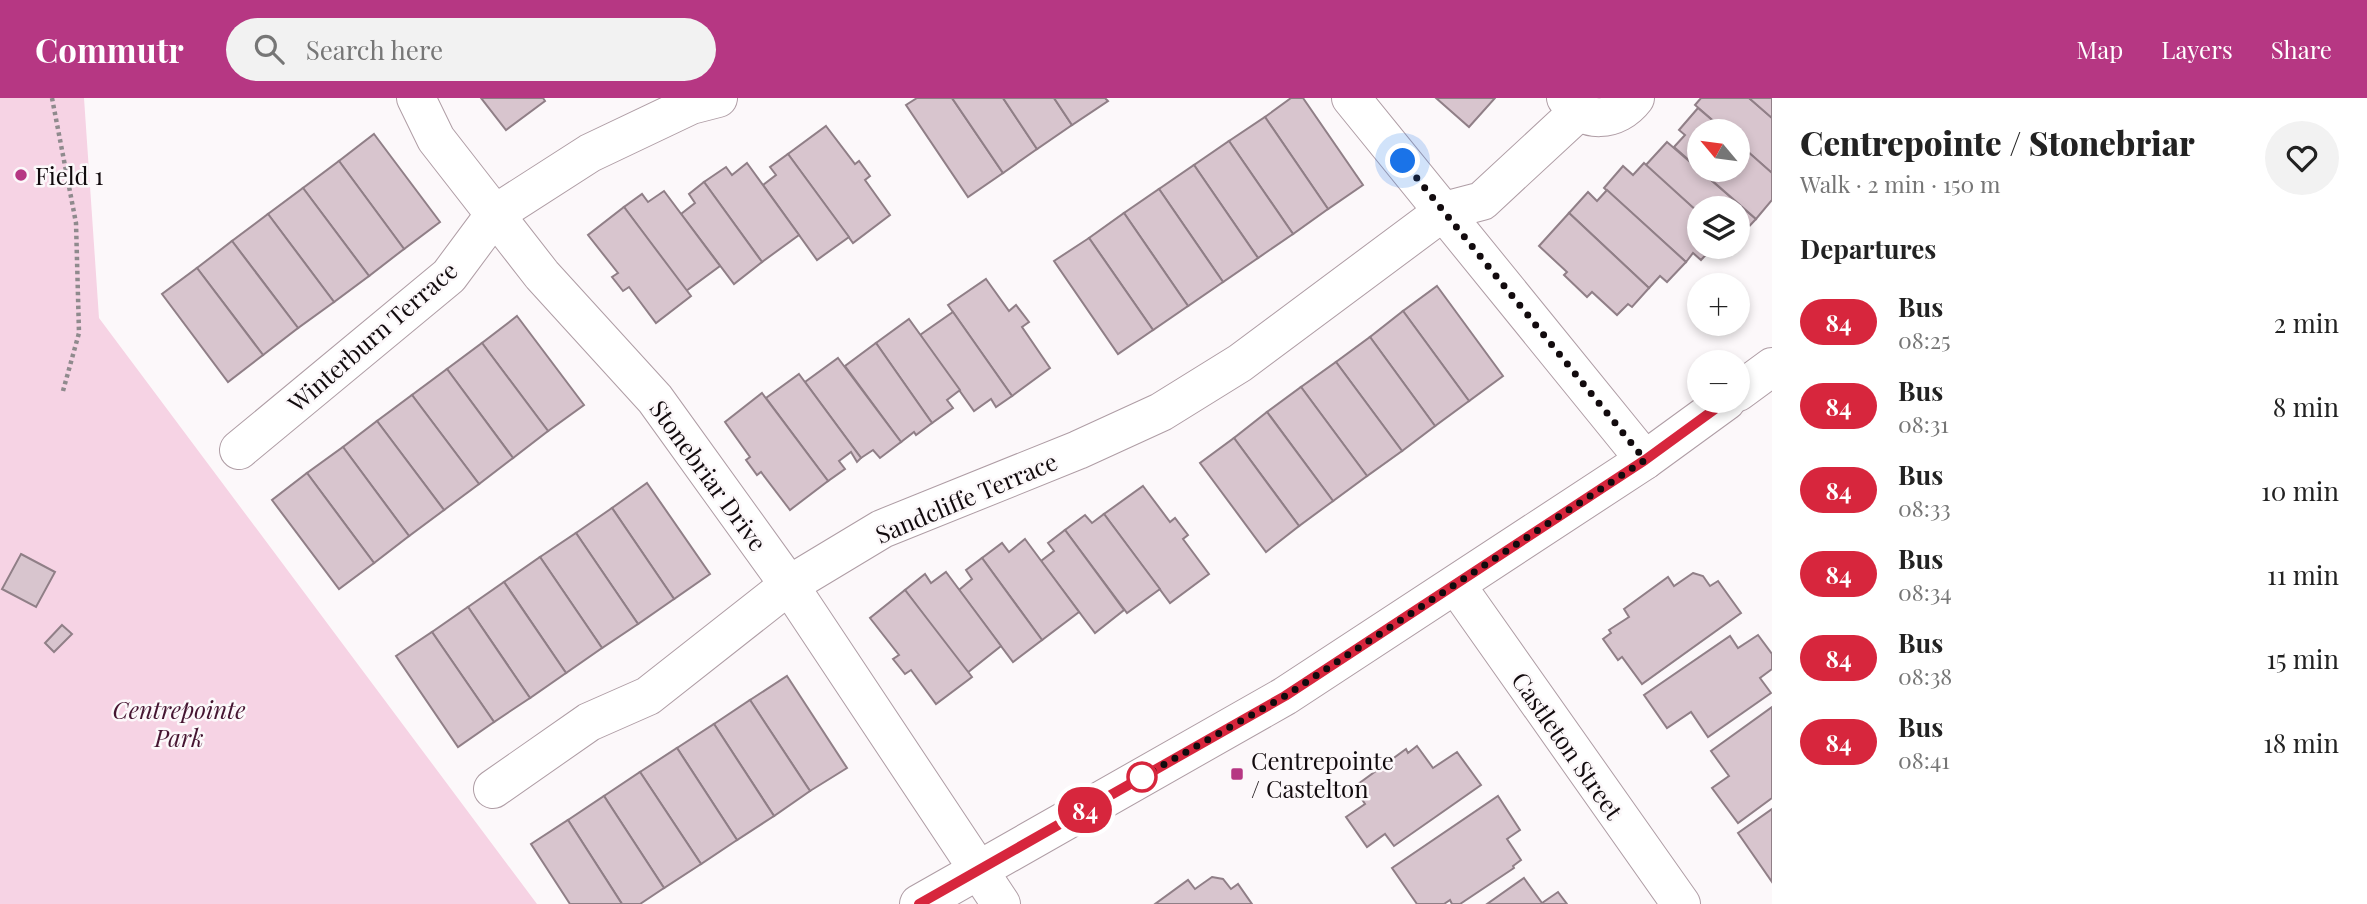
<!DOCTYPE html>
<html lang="en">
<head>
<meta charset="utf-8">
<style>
  body { margin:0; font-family:"Playfair Display",serif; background:#f2f2f2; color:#222; height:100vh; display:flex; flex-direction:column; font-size:26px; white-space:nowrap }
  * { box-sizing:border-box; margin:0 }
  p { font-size:23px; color:#767676 }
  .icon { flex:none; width:38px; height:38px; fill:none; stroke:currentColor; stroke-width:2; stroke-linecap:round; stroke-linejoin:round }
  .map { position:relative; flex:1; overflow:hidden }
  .details { display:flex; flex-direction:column; background:#fff; width:595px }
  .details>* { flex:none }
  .badge { padding:0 14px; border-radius:23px; font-size:24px; line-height:46px }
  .needle { width:46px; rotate:299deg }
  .tools { position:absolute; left:1687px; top:21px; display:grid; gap:14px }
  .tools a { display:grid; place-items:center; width:63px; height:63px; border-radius:50%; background:#fff; box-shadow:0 4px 10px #0003; font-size:35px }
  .you { position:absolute; width:35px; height:35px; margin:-18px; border:5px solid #fff; border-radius:50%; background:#1a73e8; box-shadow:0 0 0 10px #1a73e833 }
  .map>.badge { position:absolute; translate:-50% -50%; box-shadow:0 0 0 4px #fff }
  h2 { padding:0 28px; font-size:26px; line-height:63px }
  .round { display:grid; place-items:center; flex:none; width:74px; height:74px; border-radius:37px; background:#f2f2f2 }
  .headline { display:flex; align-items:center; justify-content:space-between; height:119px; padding:0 28px }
  h1 { font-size:33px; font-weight:800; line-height:52px }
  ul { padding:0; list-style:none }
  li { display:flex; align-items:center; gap:21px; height:84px; padding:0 28px }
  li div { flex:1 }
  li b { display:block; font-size:26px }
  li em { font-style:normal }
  li .badge { min-width:77px; font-weight:700; text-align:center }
  header { display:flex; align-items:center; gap:42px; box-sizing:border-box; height:98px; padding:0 35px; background:#b63783; color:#fff }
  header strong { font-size:33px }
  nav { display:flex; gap:38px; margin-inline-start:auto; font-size:24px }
  .search { width:490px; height:63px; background:#f2f2f2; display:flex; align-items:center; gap:18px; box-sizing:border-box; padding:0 24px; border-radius:38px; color:#767676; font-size:26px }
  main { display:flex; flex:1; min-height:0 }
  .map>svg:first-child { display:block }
</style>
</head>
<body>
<header>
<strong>Commutr</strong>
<div class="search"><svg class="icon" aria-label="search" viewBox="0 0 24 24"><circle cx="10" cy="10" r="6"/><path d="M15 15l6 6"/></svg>Search here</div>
<nav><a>Map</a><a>Layers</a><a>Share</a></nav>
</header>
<main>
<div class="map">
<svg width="1772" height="806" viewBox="0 0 1772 806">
  <rect width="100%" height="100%" fill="#fcf8fa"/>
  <path fill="#f6d3e4" d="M0,0h84l15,220 438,586h-537z"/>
  <g fill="#d8c5ce" stroke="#907f87" stroke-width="2">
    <path d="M481,0h62l2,3 -39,29z"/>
    <path d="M917,0h35l51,75 -35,24 -62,-92z"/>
    <path d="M952,0h51l34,51 -34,24z"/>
    <path d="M1003,0h51l18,27 -35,24z"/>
    <path d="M1054,0h51l3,3 -36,24z"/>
    <path d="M1291,0h12l60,87 -35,24 -63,-92z"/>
    <path d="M1436,0h59l-26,29z"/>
    <path d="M1701,0h48l23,20v55l-34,-30v-12h-13l-30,-26z"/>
    <path d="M1749,0h23v20z"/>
    <path d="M1698,10l27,23h-26v38l-25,-22 11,-12 -6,-5z"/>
    <path d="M1265,19l63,92 -35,25 -64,-93z"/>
    <path d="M826,28l29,38 4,-3 11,15 -5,4 25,35 -37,28 -65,-89z"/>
    <path d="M374,36l66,88 -36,27 -65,-88z"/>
    <path d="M1229,43l64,93 -35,24 -64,-93z"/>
    <path d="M1667,44l89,77 -16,17 -2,-2v-26h-39v5l-54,-47z"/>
    <path d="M1738,45l34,30v27l-16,19 -56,-49h38z"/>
    <path d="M788,56l61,83 -32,23 -54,-75 13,-10 -6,-8z"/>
    <path d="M339,63l65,88 -35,27 -66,-88z"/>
    <path d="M747,65l52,72 -37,27 -58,-80 22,-15 6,8z"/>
    <path d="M1644,65l55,50v34h14l-12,13 -8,-7 -7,9 -82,-74 19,-22 10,9z"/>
    <path d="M1194,67l64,93 -35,24 -64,-93z"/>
    <path d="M704,84l58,80 -28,22 -53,-70 14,-11 -6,-9z"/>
    <path d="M303,90l66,88 -35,26 -66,-88z"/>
    <path d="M1159,91l64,93 -35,24 -64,-93z"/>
    <path d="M1607,92l79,72 -19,20 -7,-6 -11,12 -80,-75 19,-21 9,9z"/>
    <path d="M664,93l56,75 -34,25 -62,-84 18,-13 6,8z"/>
    <path d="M624,109l67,89 -35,27 -27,-36 -6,4 -11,-14 6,-4 -30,-38z"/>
    <path d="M1124,115l64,93 -35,24 -64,-92z"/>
    <path d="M1569,115l80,75 -17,19 -4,-3 -11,11 -25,-23 -5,5 -23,-22 3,-3 -28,-26z"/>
    <path d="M268,116l66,88 -36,26 -66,-87z"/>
    <path d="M1089,140l64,92 -35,24 -64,-93z"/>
    <path d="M232,143l66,87 -35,27 -66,-87z"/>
    <path d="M197,170l66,87 -35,27 -66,-88z"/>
    <path d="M986,181l23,32 7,-6 13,17 -7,5 28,41 -38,28 -64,-91z"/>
    <path d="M1437,188l66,90 -34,25 -66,-90z"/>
    <path d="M1403,213l66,90 -34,25 -65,-89z"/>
    <path d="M953,214l59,84 -16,11 -5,-8 -17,12 -54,-76z"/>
    <path d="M517,218l67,89 -36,26 -66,-88z"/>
    <path d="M909,221l51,71 -13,10 6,8 -21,15 -56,-80z"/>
    <path d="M1370,239l65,89 -33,25 -66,-89z"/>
    <path d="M482,245l66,88 -35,27 -66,-89z"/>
    <path d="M876,245l56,80 -16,12 -2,-3 -13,10 -56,-76z"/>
    <path d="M838,260l63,84 -21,16 -7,-8 -12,8 -56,-76z"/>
    <path d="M1336,264l66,89 -35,25 -66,-89z"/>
    <path d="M447,271l66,89 -34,26 -67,-89z"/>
    <path d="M799,276l62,84 -4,4 -6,-10 -12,9 6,8 -17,12 -62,-83z"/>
    <path d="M1301,289l66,89 -34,25 -66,-89z"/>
    <path d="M762,295l66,88 -38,29 -29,-38 -4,3 -11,-15 4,-3 -25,-35z"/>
    <path d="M412,297l67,89 -35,26 -67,-89z"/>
    <path d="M1267,314l66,89 -34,25 -65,-88z"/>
    <path d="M377,323l67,89 -35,26 -66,-89z"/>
    <path d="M1234,340l65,88 -33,26 -66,-89z"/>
    <path d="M343,349l66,89 -35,27 -67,-90z"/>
    <path d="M307,375l67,90 -35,26 -67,-89z"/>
    <path d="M647,385l63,91 -36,25 -62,-91z"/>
    <path d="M1143,388l27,36 5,-4 13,17 -5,4 26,35 -39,29 -66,-89z"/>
    <path d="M612,410l62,91 -36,25 -62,-91z"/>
    <path d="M1104,416l56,75 -33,24 -62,-83 20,-15 7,8z"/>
    <path d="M1065,432l59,80 -29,23 -54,-72 13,-10 -6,-8z"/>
    <path d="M576,435l62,91 -36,24 -62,-91z"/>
    <path d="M1025,441l54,73 -37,28 -60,-82 20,-15 7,9z"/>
    <path d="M21,456l34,18 -19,35 -34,-18z"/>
    <path d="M540,459l62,91 -36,25 -62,-91z"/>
    <path d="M982,460l60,82 -29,22 -54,-72 13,-11 -6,-9z"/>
    <path d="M946,474l55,74 -34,27 -62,-83 20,-16 6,9z"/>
    <path d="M1693,475l10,3 7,10 8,-5 23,32 -99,71 -20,-27 -4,3 -15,-21 8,-6 -2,-3 20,-13 -5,-8 44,-32 6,9z"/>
    <path d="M504,484l62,91 -36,25 -62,-91z"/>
    <path d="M905,492l67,87 -36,27 -25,-34 -6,4 -12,-15 6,-4 -29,-37z"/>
    <path d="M468,509l62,91 -36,24 -62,-90z"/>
    <path d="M62,527l10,9 -18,18 -9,-9z"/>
    <path d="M432,534l62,90 -36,25 -62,-91z"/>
    <path d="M1758,537l14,19v15l-12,9 11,15 -63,44 -17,-25 -24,16 -23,-33 86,-59 8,12z"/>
    <path d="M787,578l60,92 -37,23 -60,-91z"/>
    <path d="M750,602l60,91 -36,25 -60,-92z"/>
    <path d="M1772,609v91l-34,25 -26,-35 17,-12 -18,-25z"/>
    <path d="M714,626l60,92 -37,24 -60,-92z"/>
    <path d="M1417,648l16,22 24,-16 24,33 -87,61 -9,-12 -18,13 -21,-30 19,-13 -11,-17 52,-38 2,4z"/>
    <path d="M677,650l60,92 -36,24 -61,-92z"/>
    <path d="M640,674l61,92 -37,24 -60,-92z"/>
    <path d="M604,698l60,92 -24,16h-18l-54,-84z"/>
    <path d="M1498,698l22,34 -13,9 14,21 -8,6 1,2 -54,36h-8l-2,-4 -6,4h-27l-25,-36z"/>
    <path d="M1772,711v73l-34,-49z"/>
    <path d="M568,722l54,84h-52l-39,-60z"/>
    <path d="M1212,779l11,2 8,10 7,-5 14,20h-97l33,-24 7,9z"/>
    <path d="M1524,780l18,25 16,-11 9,12h-80z"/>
  </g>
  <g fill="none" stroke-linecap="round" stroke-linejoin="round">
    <g stroke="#af9da5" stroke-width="40">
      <g id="minor">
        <path d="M416,0l20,41 106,136 113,124 134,186 212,319"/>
        <path d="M1351,0l294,362"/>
        <path d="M1566,0c17,27 51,24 69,0"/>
        <path d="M1738,294l34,-25"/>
        <path d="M239,352l210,-174 46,-62 95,-61 101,-48 27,-7"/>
        <path d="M1456,487l225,319"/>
        <path d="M493,691l96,-67 59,-26 141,-111 93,-56 196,-79 83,-38 79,-49 204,-152 38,-10 96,-89"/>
        <path d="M919,806l366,-208 360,-236 81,-59"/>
      </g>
    </g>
    <path stroke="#8f8a8d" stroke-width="4.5" stroke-dasharray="3.5 3.5" stroke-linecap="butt" d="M52,0l24,125 3,110 -16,58"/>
    <use href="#minor" stroke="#fff" stroke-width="38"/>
  </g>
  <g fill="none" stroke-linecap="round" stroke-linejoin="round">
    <g stroke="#fff" stroke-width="16">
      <path id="line" d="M919,806l366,-208 360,-236 81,-59"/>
    </g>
    <use href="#line" stroke="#d7263d" stroke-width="10"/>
    <path stroke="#120b0e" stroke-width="7" stroke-dasharray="0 12.6" d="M1142,679l143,-81 360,-236 -242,-299"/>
  </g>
  <g fill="#b63783" stroke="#fcf8fa" stroke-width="2.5">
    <circle cx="21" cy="77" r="7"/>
    <rect x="1230" y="669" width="14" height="14" rx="3.5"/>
  </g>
  <circle fill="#fff" stroke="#d7263d" stroke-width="3.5" cx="1142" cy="679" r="14"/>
  <g text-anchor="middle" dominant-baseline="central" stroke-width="5" stroke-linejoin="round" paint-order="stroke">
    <g font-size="24" fill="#120b0e" stroke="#fcf8fa" text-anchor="start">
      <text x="35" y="77">Field 1</text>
      <text x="1251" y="662">Centrepointe<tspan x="1251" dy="28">/ Castelton</tspan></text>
    </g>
    <g font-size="24" fill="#120b0e" stroke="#fcf8fa">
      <text transform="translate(372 238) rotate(-41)">Winterburn Terrace</text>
      <text transform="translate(709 377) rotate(54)">Stonebriar Drive</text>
      <text transform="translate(966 399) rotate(-23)">Sandcliffe Terrace</text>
      <text transform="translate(1568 647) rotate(55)">Castleton Street</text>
    </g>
    <g font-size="24" font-style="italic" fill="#451531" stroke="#fcf8fa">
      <text x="179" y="611">Centrepointe<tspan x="179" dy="28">Park</tspan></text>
    </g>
  </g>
</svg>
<div class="tools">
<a><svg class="needle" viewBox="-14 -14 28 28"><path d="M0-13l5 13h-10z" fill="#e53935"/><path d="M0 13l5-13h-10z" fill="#767676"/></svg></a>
<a><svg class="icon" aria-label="layers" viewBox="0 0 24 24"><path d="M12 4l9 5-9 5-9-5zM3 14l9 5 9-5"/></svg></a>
<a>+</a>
<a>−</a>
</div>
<div class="you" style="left:1403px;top:63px"></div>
<b class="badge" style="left:1085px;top:712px;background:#d7263d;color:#fff">84</b>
</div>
<section class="details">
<div class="headline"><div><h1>Centrepointe / Stonebriar</h1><p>Walk · 2 min · 150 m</p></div><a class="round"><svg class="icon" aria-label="heart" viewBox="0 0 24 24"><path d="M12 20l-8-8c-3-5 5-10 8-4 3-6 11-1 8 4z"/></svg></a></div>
<h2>Departures</h2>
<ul>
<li><span class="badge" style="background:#d7263d;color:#fff">84</span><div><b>Bus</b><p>08:25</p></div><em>2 min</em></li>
<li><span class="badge" style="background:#d7263d;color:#fff">84</span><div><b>Bus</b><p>08:31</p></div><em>8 min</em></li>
<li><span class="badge" style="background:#d7263d;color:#fff">84</span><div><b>Bus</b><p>08:33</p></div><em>10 min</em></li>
<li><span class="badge" style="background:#d7263d;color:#fff">84</span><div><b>Bus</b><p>08:34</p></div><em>11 min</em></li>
<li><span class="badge" style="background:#d7263d;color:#fff">84</span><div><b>Bus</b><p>08:38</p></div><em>15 min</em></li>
<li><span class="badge" style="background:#d7263d;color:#fff">84</span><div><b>Bus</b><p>08:41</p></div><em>18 min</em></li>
</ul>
</section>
</main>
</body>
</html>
